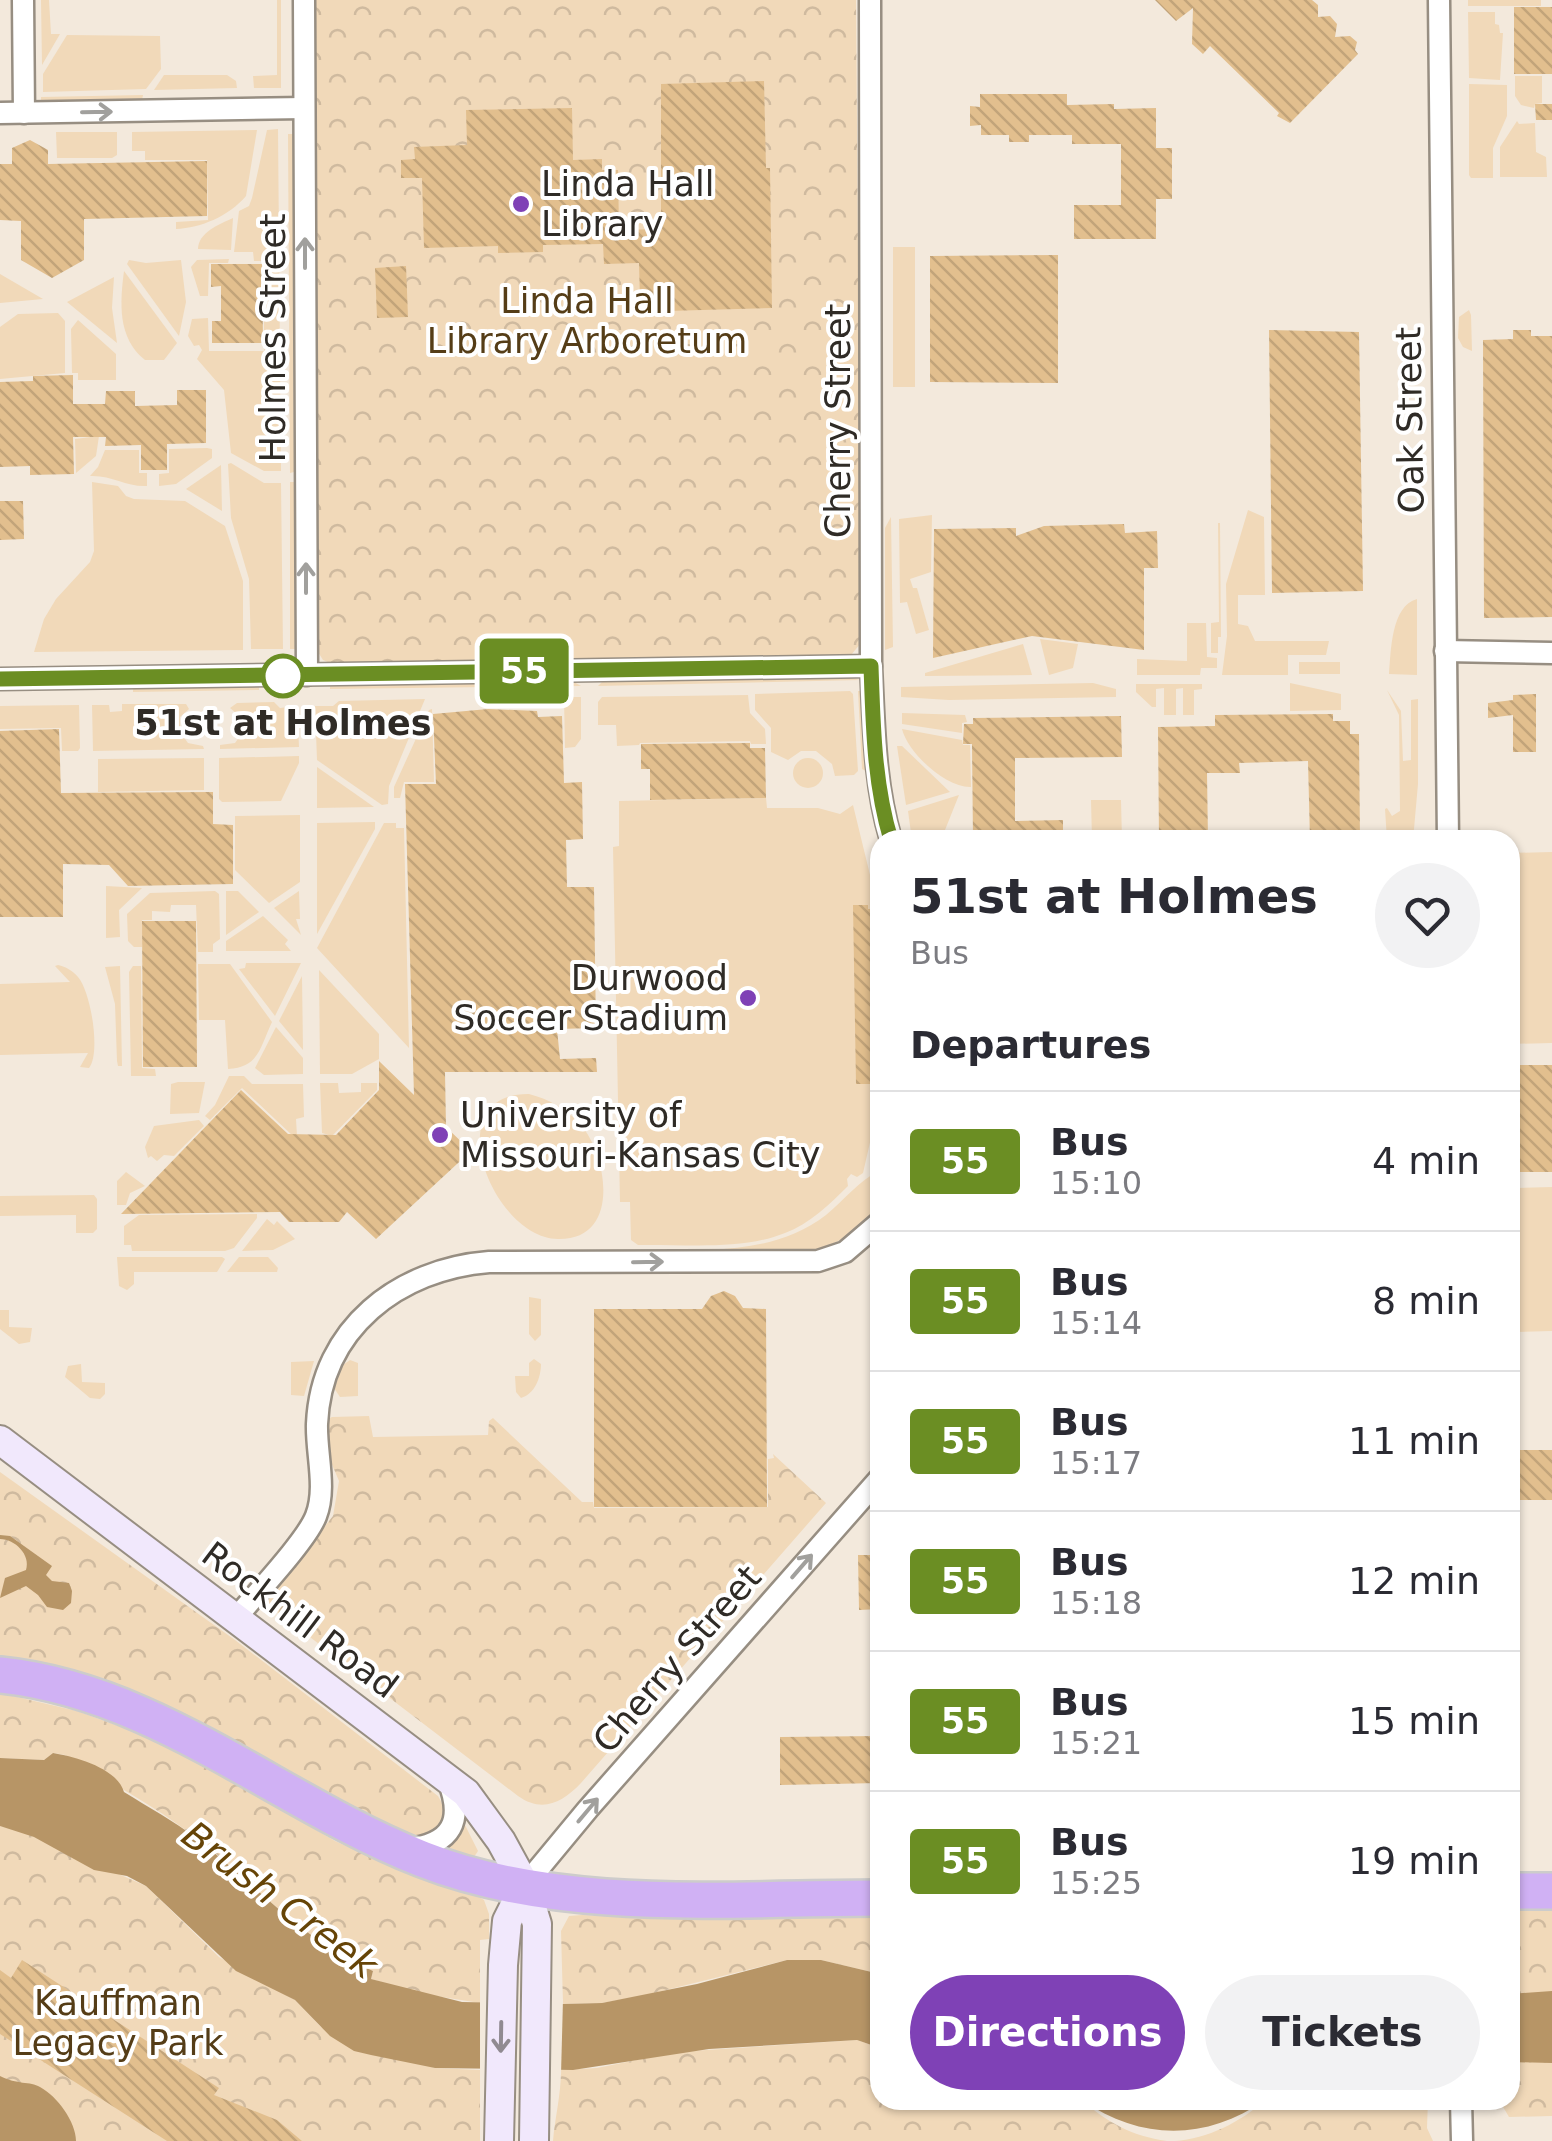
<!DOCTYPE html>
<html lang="en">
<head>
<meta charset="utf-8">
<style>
  body { margin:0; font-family:"DejaVu Sans",sans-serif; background:#f2f2f3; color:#2b2b33; height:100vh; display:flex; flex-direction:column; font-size:38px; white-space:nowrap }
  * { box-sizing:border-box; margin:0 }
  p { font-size:32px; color:#7c7c81 }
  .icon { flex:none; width:55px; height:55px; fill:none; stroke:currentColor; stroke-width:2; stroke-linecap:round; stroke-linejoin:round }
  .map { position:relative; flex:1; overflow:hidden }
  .panel { position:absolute; left:870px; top:830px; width:650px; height:1280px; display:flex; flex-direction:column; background:#fff; border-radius:30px; box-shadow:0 2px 8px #0004 }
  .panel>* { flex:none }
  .badge { padding:0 20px; border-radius:8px; font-size:35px; line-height:65px }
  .map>.badge { position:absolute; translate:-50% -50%; box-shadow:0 0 0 5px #fff }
  h2 { padding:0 40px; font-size:38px; line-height:90px }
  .round { display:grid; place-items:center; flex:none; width:105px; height:105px; border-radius:52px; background:#f2f2f3 }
  .headline { display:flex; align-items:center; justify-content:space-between; height:170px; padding:0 40px }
  h1 { font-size:48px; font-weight:700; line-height:75px }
  .primary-button { display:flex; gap:20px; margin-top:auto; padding:20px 40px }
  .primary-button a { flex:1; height:115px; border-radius:60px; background:#7f41b6; color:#fff; font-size:40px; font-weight:700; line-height:115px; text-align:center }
  .primary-button a+a { background:#f2f2f3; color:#2b2b33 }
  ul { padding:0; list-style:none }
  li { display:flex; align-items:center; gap:30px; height:140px; padding:0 40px; border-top:2px solid #e1e1e2 }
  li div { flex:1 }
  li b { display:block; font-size:38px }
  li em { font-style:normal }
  li .badge { min-width:110px; font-weight:700; text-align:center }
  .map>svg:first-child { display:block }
</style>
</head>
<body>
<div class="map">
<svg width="1552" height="2141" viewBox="0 0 1552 2141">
  <defs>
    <pattern id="park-crowns" width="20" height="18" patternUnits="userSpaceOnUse" patternTransform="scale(2.5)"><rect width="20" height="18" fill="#f1d9b9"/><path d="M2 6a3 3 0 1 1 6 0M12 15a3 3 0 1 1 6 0" fill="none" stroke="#cfba9f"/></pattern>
    <pattern id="building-back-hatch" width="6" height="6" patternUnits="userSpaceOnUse" patternTransform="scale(2.5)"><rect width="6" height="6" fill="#e2bf8e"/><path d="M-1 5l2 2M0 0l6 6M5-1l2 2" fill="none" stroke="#c2a47a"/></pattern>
  </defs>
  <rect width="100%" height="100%" fill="#f3e9dc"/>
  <g fill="#f1d9b9">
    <path d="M41,0h8l2,34h9l-18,31z"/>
    <path d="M277,0h4v88h-27l-1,-12 24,-1z"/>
    <rect x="1468" y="0" width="73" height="6"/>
    <path d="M1468,12h27v12l4,1 1,8h3l-3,47 -31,-2z"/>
    <path d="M67,35l93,1 1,33 -15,20 -103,3v-18z"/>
    <path d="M164,75h63l9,6 1,7 -83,2z"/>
    <path d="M1515,76h27v27l-7,1 -1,4 -13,-3 -6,-9z"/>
    <path d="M1469,84l38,1v31l-14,32v30h-22l-2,-3z"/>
    <path d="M143,95l-1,5h-101v-3z"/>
    <path d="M1517,121l2,3 16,-1 1,29 10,5 1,20h-47v-30z"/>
    <path d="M278,129l3,342h-17l-33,-18 -7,-63 -27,-31 5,-9 -3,-5 -5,1 -6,-10 4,-17 16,-1 1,33h55v-90h-10l-1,-9h-19l5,-41 10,-5 3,-8 15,-68z"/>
    <path d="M257,130l-11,66c-17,20 -45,32 -70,33v-7l32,-2 -1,-60h-62v-9h-13v-19z"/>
    <path d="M56,132h61v23l-5,3h-55z"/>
    <path d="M288,134h5l1,338 -4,1z"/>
    <path d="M233,218l-2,32 -33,-1c0,-16 21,-25 35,-31z"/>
    <rect x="893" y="247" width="22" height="140"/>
    <path d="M229,259l-1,4h-19l-1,33h-8l-9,-29 6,-7z"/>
    <path d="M129,260l17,3 35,-3 5,42 -7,34 -52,-72z"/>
    <path d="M124,271l53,72 -13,17h-19c-28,-22 -25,-58 -21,-89z"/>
    <path d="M0,274l43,25 -43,4z"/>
    <path d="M114,277l-2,31 5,35 -50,-41z"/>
    <path d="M1469,310l2,5 1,36 -9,-4 -5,-9 1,-21z"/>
    <path d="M58,313l7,8v52l-65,6v-52l18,-13z"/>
    <path d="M78,320l38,34v26h-38v-7h-6l-1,-44z"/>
    <path d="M99,436l-3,20 -20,17 -1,-34z"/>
    <path d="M207,448l5,1v9l-36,26 -17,2v-12l10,-1v-24z"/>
    <path d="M105,450h34v23h8v13c-21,1 -35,-11 -57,-10l8,-9z"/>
    <path d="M231,463l33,20h17l2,166h-32l-2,-70 -18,-61 -3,-54z"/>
    <path d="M221,465l1,46 -36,-22z"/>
    <path d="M92,482l26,4 8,10 8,3 51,2 40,25 18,55v69l-209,2 10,-33 12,-20 34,-37 4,-11z"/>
    <path d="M290,482h5l1,167h-6z"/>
    <path d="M1248,510l16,7 1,78h-27v29l10,2 7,15h74l-3,14h-38v20h-66l5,-39 -1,-52z"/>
    <path d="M932,515l-1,57 -21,7 3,9h4l12,42 -13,4 -9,-32 -7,1 -1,-84z"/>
    <path d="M891,517l2,130 -8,3v-122z"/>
    <path d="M1218,523h2l1,114h-3v16h-7v-30l8,-1z"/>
    <path d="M1417,599v76l-28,-1c2,-23 2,-68 28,-75z"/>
    <path d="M1187,623h19l1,34 10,1v10h-16l-1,7h-63v-16l50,2z"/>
    <path d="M1040,639l38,5 -5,24 -24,7z"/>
    <path d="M1023,644l9,31 -107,1v-3z"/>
    <rect x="1299" y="662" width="41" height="12"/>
    <path d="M843,676l17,4 -262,6 5,-5z"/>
    <path d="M574,682l7,4 -251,3v-4z"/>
    <path d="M1093,683l23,6v8l-167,3 -48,-3v-10z"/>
    <path d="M1290,683l51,11v16l-51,1z"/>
    <path d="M1136,684h66v5l-8,1v25h-11v-27l-7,1v26h-12v-27l-8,1v18h-4l-16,-15z"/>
    <path d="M259,686v4l-126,2v-4z"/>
    <path d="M1387,690l14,21 2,50 8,-1v-60l7,-1v85l-5,56h-26l-2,-31 2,-1 5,8 8,-5 -1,-96z"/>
    <path d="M850,691l3,3 5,77 -4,4 -19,1 -3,-12 -16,-13h-15l-13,9 -17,-8v-24l-16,-18v-16z"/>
    <path d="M858,691h6l6,82 -8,-4z"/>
    <path d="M748,695l2,18 15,16 1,15h-15l-1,-3 -110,2 -1,2 -22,1 -1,-21h-18v-23l4,-5z"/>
    <path d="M564,697h17v42l-6,8 -10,1z"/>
    <path d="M425,699l-36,87 -1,18 -6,1 -65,-45 -2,-54h18l6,-5z"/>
    <path d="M274,702l6,6 17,-2 2,41 -79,2v-4l15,-2 8,-11 -1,-14 -12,-10 7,-5z"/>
    <path d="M122,704h64l3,5 -9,8v15l8,11 15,3 1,3 -111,2 -1,-46h17l1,7 12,-1z"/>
    <path d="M79,705l1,43 -2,3h-16l-1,-23 -61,1v-23z"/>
    <path d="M432,709l2,73h-30l-4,16h-6v-11l35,-77z"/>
    <path d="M902,713l63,2 2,7 -5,1v10l-60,-9z"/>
    <path d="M902,729l60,11 1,5h7l1,42c-25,1 -63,-34 -69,-58z"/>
    <path d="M897,746h5l48,46 -44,13z"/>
    <path d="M299,756v7l-18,38 -59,1 -3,-3v-41z"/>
    <circle cx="808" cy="773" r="15"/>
    <path d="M204,758v32l-106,2v-33z"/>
    <path d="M317,767l57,40 -57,1z"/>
    <path d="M959,795l-18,45h-29l-4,-29z"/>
    <path d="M766,798l1,10h51l22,6 13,-9 27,111v202l-6,7 -11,48 -6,4 -6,-3 -4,5 1,7c-18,18 -39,38 -63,47 -44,18 -101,11 -147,12l-7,-5 -1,-38h-10l-7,-355 6,-1v-45z"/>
    <path d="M1091,800h30l1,40h-30z"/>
    <path d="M300,815v67l-31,21 -34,-33v-54z"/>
    <path d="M375,822v7l-58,105v-111z"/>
    <path d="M384,823h12v5h8l5,220 -92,-100z"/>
    <path d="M1552,852v191l-42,1v-191z"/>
    <path d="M106,886l36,2 -23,22 1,27 -14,1z"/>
    <path d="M215,891l4,3 1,45 -7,5v8h-15l-2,-47h-25l-1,7 -18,-1v9h-10v27h-8l-6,-6 -1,-27 23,-21z"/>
    <path d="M226,891h12l21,21 -33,23z"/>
    <path d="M299,891l1,28h-4l5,16 -27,-27z"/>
    <path d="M263,916l25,24 -3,4 6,7h-65v-10z"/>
    <path d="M246,963h55l-26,53 -36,-47 6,-1z"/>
    <path d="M198,964h32l42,58c-12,25 -13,46 -44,47l-3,-49h-26z"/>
    <path d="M58,965c8,2 14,5 20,12 13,15 23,76 11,91l-9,-1 8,-14 -88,2v-71l70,-2 -15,-16z"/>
    <path d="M120,966l2,100h-4l-1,-5 -2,-57 -10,-37z"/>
    <path d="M133,966h8l1,102 13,1 1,7h-25l-2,-104z"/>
    <path d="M319,970l60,64v25l-27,15h-32z"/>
    <path d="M302,976l1,74 -24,-29z"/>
    <path d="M276,1027l27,31v16l-39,1 -9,-7z"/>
    <path d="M229,1076h15l8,8h51l1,33 -8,2 1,17h-4l-51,-48 -32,32 -5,-4 10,-11z"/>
    <path d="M178,1082h27l-6,31 -29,1 1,-30z"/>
    <path d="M320,1083h18l1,10 22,-1v-9h16v7l-45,46 -10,-3z"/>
    <path d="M529,1094c20,5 39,16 52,31 27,32 40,115 -23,114 -66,-1 -122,-146 -29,-145z"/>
    <path d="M199,1120l5,6 -30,30 -10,-1 -7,6 -6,-5 -3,2 -3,-11 9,-21z"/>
    <path d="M880,1170v37l-30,28 -28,14 -169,3c61,-3 122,2 173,-37 18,-15 33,-34 54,-45z"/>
    <path d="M126,1172l19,14 -15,7 -4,12h-9v-24z"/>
    <path d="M1552,1187v144l-34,1 -2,-144z"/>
    <path d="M94,1195l3,4v30l-4,4h-17v-18l-76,1v-20z"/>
    <path d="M257,1214v4l-23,30 -9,3h-93l-1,-6h-7v-19l15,-11z"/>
    <path d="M267,1219l7,6 3,-4 18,18 -22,11 -31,1z"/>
    <path d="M117,1257h105l3,2 -8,13h-83v12l-7,6 -8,-4z"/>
    <path d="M239,1257h29l10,11 -1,4h-50z"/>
    <path d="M529,1297l12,2v36l-6,6 -6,-7z"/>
    <path d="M0,1310h9v17l23,1 -2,14 -11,2 -19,-15z"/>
    <path d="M534,1359l7,5c0,13 -6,30 -20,34l-5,-6 -1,-16h14v-13z"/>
    <path d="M350,1360l8,3v33l-18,1 -6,-9 9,-23z"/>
    <path d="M314,1361l-10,35 -13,-1v-33z"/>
    <path d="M81,1364l1,18 23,1v11l-5,5 -10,-1 -25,-21 3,-11z"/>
    <path d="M464,1823l14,28 -4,6 -29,-8z"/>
  </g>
  <g fill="url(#park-crowns)">
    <path d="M314,0h542l5,643 -10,12 -521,8 -7,-3 -5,-8z"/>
    <path d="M369,1416l4,21 115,-2 1,-14 4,-3 89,84h11l1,6 174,-1v-48l6,-1 -1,-4 53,49 -245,280c-19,20 -39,30 -63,13l-254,-194 69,-86 6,-35 -14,-33 1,-28 6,-3z"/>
    <path d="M0,1472l235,168 203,156c9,14 7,25 -3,38l-17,6 -418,-181z"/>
    <path d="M0,1693l77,18 50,18 80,37 128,75 78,34 59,18 12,7 5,14v25l-9,1v63l-57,-9 -52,-15 2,-8c-71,-30 -118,-88 -178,-134 -40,-31 -87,-56 -130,-82l-12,-2 -9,7 -44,-2z"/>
    <path d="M0,1826l14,2 132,58 73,71 76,43 26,27 114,41 45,2v71h-480z"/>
    <path d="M1552,1909v207l-43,1 -10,-17h11v-190z"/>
    <path d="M582,1915l104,3 194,-2v58l-59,-14h-34l-141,35 -44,8 -39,1 -2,-73 8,-15z"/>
    <path d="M857,2040l23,8v52h202c26,23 50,36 85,41h-614c2,-24 8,-46 8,-71l36,-2 79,-16z"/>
    <path d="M1265,2100h163l-1,28 6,13h-258c32,-2 66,-19 90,-41z"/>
  </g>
  <g fill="#b79566">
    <path d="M0,1535l10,1 42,30 -6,9 6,6 17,2 3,8 -1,12 -8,7 -16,-3 -9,-12 -12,-9 -26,12 5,-20 21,-8c5,-15 -11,-31 -26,-31z"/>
    <path d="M53,1753c23,4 64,15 71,39 24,15 50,29 72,46 59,46 107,103 177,133l-2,8 91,23 101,2 39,-1 95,-19 90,-24h34l59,14v74l-23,-8 -148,9 -136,21 -138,-2 -64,-13 -17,-4 -24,-15 -35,-36 -59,-29 -90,-85 -19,-10 -33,-6 -60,-33 -34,-11v-68l44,2z"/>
    <path d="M1552,1991v72l-42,-1v-68z"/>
    <path d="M0,2076c17,9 30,5 40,11 17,9 36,35 36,54h-76z"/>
    <path d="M1082,2100h183c-59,41 -124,41 -183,0z"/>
  </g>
  <path fill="#f3e9dc" d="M480,1998l83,1 -2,76h-81z"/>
  <g fill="url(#building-back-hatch)">
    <path d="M1155,0h157l6,5v12l12,-1 7,8 -2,13 15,-1 7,6 -2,8 3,4 -68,69 -13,-7 2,-3 -69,-67 -7,8 -11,-10 1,-36 -17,13z"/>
    <rect x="1514" y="7" width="38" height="67"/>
    <path d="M764,81l2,87h4l2,140 -105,3v-12l-27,1 -1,-37 -35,1 -1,-20 -60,1v7l-45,1v-7l-74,2 -2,-70h-21v-18l14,-1 -1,-12 53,-2 -1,-35 106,-2 1,52 29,-1v11h16l1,60 42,-1v-145z"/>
    <path d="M980,94h87v11l47,-1v5l42,-1v40h16v51h-16v40h-82v-34h47v-61h-49v-9h-43v7h-20v-7h-28v-10l-11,1v-20l10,1z"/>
    <path d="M1535,104h17v16h-16z"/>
    <path d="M30,140l18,10v14l159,-3v55l-123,3v41l-32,18 -31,-18v-39l-21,-1v-56h12v-16z"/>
    <path d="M1058,255v128l-128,-1v-126z"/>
    <path d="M211,264h51l1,79h-51v-22h9v-35l-10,1z"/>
    <path d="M406,266l2,51 -31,1 -2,-50z"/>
    <path d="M1269,330l90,2 4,259 -91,2z"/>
    <path d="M1513,330h18v6h21v281l-68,1 -1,-278 30,-1z"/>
    <path d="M73,375v29h32l1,-13h29v15l42,-1v-15h29v53l-39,1v26h-26v-25l-36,1 1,-9h-33l1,37 -44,1v-9l-30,1v-85l33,-1v-5z"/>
    <path d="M0,501h23l1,38 -24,1z"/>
    <path d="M1124,524l1,9 32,-2 1,37h-14v82l-112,-14 -99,22 1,-129 82,-1v8l28,-10z"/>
    <path d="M1536,694v58h-23v-37l-25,3v-15l25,-3v-5z"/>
    <path d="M488,709l49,2 1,6 24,-1 2,67 18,-1 1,57 -17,1 1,47h27l2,141 -39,1 3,30 36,-1 1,14h-152l1,55 25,24 -95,88 -29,-27 -8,10h-50l-9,-10 -159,2 120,-124 47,44 48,1 43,-45v-29l35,34 -9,-311h31l-3,-70z"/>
    <path d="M1333,714v7h17v13h9l1,106h-50l-2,-79 -69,2 1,10h-33l1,67h-49l-1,-113 57,-1v-11z"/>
    <path d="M1121,716l1,41 -107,1v63l48,-1v20h-90l-1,-96h-9l1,-20h9v-6z"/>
    <path d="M59,729l2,64 152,-1v32l20,1v59l-105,2 -19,-21 -46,-1v53h-63v-186z"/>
    <path d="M750,743v5h15l1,50 -116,2v-31h-9v-25z"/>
    <path d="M853,905h15v4h6l6,16v119l-2,14h-8l1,26h-15z"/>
    <path d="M142,921h54l1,146h-54z"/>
    <rect x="1510" y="1065" width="42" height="107"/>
    <path d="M724,1291l11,5 8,12 23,1 1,198h-173v-198h108l9,-13z"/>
    <rect x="1510" y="1450" width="42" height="50"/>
    <path d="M858,1555h22v54l-21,1z"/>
    <path d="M880,1736v47l-100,2v-48z"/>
    <path d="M22,1960l197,128 -5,7 63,25 25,21h-135l-167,-107v-64l11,8z"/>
  </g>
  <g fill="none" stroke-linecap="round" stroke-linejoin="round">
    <g stroke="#978e82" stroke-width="25">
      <g id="street">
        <path d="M23,0l1,113"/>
        <path d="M304,0l3,675"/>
        <path d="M870,0l1,666c3,58 3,117 20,174"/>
        <path d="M1439,0l9,840"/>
        <path d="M0,113l304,-5"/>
        <path d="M1445,651l107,2"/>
        <path d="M0,679l871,-13"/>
        <path d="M236,1618c19,-23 71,-78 80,-102 11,-28 0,-63 1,-92 4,-96 82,-155 172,-162l329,-1 27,-9 35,-30"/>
        <path d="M408,1849c44,-5 56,-28 40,-69"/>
        <path d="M525,1885l63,-76 292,-331"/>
        <path d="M1461,2100l1,41"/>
      </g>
    </g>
    <g stroke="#978e82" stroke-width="32">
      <g id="secondary">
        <path d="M0,1440l466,353 35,48 24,44 12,39 -3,217"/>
        <path d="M499,2141l4,-176 4,-44 18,-36"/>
      </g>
    </g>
    <g stroke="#cdcccb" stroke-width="40">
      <g id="highway">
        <path d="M0,1675c157,16 280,128 422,184 139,55 311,39 458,39"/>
        <path d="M1510,1891h42"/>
      </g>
    </g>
    <use href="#street" stroke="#fff" stroke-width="20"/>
    <use href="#secondary" stroke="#f1e8fc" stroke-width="28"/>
    <use href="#highway" stroke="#d0b1f4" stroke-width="35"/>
  </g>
  <defs><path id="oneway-shaft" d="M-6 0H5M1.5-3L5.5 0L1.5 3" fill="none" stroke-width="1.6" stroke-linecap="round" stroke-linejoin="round" transform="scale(2.5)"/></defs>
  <g stroke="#a1a09d">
    <use href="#oneway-shaft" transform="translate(97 112) rotate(-1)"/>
    <use href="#oneway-shaft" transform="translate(305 253) rotate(-90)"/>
    <use href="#oneway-shaft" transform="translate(306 578) rotate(-90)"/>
    <use href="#oneway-shaft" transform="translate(648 1262) rotate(-1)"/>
    <use href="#oneway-shaft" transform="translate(802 1566) rotate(-49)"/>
    <use href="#oneway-shaft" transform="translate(588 1810) rotate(-50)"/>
  </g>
  <use stroke="#908a91" href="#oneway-shaft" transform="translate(501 2037) rotate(91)"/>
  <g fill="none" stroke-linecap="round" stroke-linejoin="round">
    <g stroke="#fff" stroke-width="22">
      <path id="line" d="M0,679l871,-13c2,58 3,118 20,174"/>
    </g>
    <use href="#line" stroke="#6b8e23" stroke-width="15"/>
  </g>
  <g fill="#7f41b6" stroke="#fff" stroke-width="4">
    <circle cx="521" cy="204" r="10"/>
    <circle cx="748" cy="998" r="10"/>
    <circle cx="440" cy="1135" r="10"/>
  </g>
  <circle fill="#fff" stroke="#6b8e23" stroke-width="5" cx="283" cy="676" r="20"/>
  <g text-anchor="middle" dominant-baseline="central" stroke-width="8" stroke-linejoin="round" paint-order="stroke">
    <g font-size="35" fill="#2f2b26" stroke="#fff" text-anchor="start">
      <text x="541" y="184">Linda Hall<tspan x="541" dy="40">Library</tspan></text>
      <text x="728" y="978" text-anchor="end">Durwood<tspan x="728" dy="40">Soccer Stadium</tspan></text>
      <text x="460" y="1115">University of<tspan x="460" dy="40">Missouri-Kansas City</tspan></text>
    </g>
    <g font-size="35" fill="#553d17" stroke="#fff">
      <text x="587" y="301">Linda Hall<tspan x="587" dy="40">Library Arboretum</tspan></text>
      <text x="118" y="2003">Kauffman<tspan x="118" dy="40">Legacy Park</tspan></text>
    </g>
    <g font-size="35" fill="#2f2b26" stroke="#fff">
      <text transform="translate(273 338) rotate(-90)">Holmes Street</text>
      <text transform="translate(1410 420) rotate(-91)">Oak Street</text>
      <text transform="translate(838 421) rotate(-90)">Cherry Street</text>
      <text transform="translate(300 1620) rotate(37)">Rockhill Road</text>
      <text transform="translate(677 1659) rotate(-49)">Cherry Street</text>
    </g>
    <g font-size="35" font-weight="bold" fill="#2f2b26" stroke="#fff">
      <text x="283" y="723">51st at Holmes</text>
    </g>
    <g font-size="38" font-style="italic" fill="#664407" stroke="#fff">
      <text transform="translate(280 1900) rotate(37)">Brush Creek</text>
    </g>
  </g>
</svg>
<b class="badge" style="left:524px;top:671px;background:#6b8e23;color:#fff">55</b>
<section class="panel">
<div class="headline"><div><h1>51st at Holmes</h1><p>Bus</p></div><a class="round"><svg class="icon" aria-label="heart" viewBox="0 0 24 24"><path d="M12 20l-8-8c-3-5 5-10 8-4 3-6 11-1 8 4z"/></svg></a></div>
<h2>Departures</h2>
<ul>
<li><span class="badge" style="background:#6b8e23;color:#fff">55</span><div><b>Bus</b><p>15:10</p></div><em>4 min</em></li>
<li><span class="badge" style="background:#6b8e23;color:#fff">55</span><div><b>Bus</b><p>15:14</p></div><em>8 min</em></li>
<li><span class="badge" style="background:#6b8e23;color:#fff">55</span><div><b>Bus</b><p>15:17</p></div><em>11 min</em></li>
<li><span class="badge" style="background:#6b8e23;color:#fff">55</span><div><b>Bus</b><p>15:18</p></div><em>12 min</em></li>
<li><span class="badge" style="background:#6b8e23;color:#fff">55</span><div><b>Bus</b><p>15:21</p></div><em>15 min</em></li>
<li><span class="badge" style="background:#6b8e23;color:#fff">55</span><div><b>Bus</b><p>15:25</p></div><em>19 min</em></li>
</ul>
<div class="primary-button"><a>Directions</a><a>Tickets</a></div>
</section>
</div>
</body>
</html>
